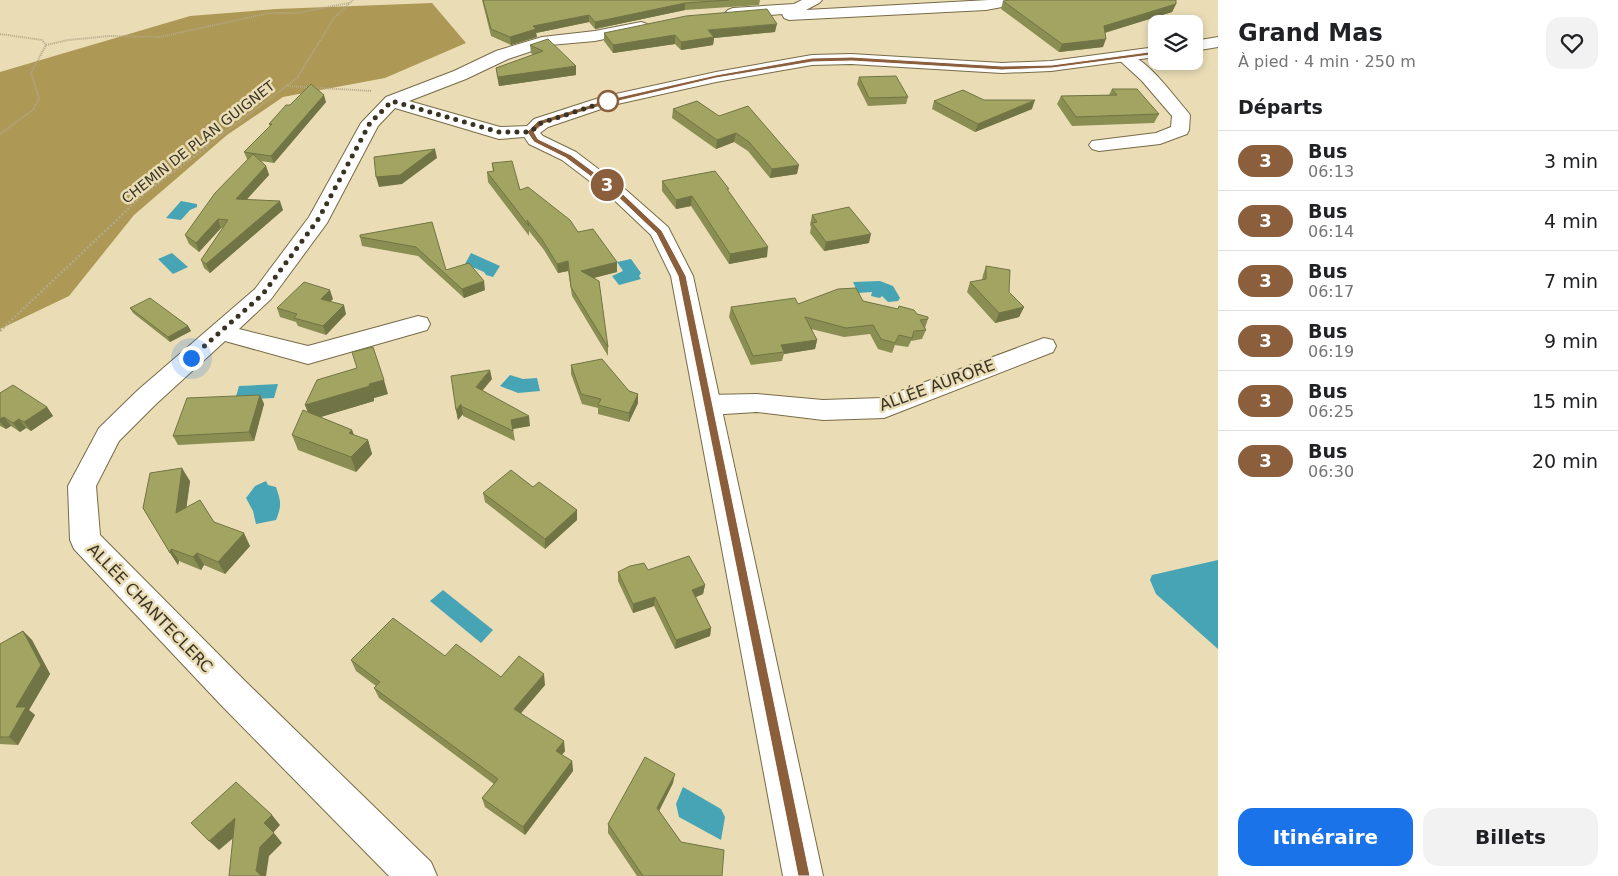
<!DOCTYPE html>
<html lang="fr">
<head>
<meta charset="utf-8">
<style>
  body { margin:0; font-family:"DejaVu Sans",sans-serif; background:#f2f2f2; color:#202124; height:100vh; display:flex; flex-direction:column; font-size:19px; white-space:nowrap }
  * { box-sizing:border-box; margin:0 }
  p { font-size:16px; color:#757577 }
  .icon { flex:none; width:28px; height:28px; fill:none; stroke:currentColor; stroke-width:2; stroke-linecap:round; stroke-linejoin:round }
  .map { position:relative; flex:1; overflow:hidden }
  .panel { display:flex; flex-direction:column; background:#fff; width:400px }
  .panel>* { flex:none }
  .badge { padding:0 10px; border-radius:16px; font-size:18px; line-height:32px }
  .buttons { position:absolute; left:1148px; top:15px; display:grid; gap:10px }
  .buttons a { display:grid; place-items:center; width:55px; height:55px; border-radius:10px; background:#fff; box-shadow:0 2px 8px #0003; font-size:25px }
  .you { position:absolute; width:25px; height:25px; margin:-12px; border:4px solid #fff; border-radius:50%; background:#1a73e8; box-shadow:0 0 0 8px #1a73e833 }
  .map>.badge { position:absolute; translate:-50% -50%; box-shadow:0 0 0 2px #fff }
  h2 { padding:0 20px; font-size:19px; line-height:45px }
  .round { display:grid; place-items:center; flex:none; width:52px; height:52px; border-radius:15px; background:#f2f2f2 }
  .overview { display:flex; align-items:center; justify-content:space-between; height:85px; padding:0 20px }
  h1 { font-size:24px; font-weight:700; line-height:38px }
  .primary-button { display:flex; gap:10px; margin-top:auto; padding:10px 20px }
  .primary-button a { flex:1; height:58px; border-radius:15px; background:#1a73e8; color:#fff; font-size:20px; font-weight:700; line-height:58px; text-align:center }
  .primary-button a+a { background:#f2f2f2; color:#202124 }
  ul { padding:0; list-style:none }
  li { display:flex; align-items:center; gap:15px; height:60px; padding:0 20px; border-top:1px solid #e0e0e0 }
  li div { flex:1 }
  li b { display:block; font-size:19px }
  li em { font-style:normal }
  li .badge { min-width:55px; font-weight:700; text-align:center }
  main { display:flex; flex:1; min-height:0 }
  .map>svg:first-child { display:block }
</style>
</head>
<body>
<main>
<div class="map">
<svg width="1218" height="876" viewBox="0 0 1218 876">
  <rect width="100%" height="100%" fill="#eaddb6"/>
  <path fill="#ae9855" d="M432,3l34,40 -81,35 -102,19 -56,38 -93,80 -65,81 -69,33v-257l190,-56 86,-7z"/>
  <g fill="#46a4b5">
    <path d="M181,201l16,3v3l-7,3 -9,10 -15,-2z"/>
    <path d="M172,253l16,14 -15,7 -15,-15z"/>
    <path d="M471,253l29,13 -7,11 -7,-2 -2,-3 -19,-8z"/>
    <path d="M631,259l10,14 -2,3 2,3 -22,6 -7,-9 11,-5 -6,-9z"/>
    <path d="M880,281l13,5 7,12 -2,3 -10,1 -6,-6 -2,2 -9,-2 1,-4 -14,1 -5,-11z"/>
    <path d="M510,375l13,4 14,-1 3,13 -22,2 -18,-7z"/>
    <path d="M278,384l-4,14 -39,2 4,-14z"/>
    <path d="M266,481l2,4 8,2c5,15 6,18 0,33l-20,4 -3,-13 -7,-13 9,-12z"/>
    <path d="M1218,560v89l-62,-55 -6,-14 2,-5z"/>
    <path d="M443,590l50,40 -12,13 -51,-42z"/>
    <path d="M683,787l38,22 4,8 -4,23 -42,-23 -3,-13z"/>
  </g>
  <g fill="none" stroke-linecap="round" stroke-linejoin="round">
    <g stroke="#776b47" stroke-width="2">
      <g id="street">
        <path d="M802,0h20l-3,3 -13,7 183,-10h37l-3,3 -37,7 -197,10 -5,-2 -2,-4 -49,4 -5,-2 -3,-3 3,-3 5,-2 61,-4z"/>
        <path d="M641,22l6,2 2,3 -2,3 -52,11 -45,4 -42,14 -42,20 -57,22 91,26 30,-1 7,2 2,4 -2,4 -38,3 -104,-31 -17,18 -51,97 -56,76 -32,30 69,17 110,-30 9,2 3,6 -3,6 -119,34 -83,-23 -69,63 -37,37 -23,45 4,49 145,146 186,181 6,14h-48l-168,-171 -147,-156 -4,-9 -2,-54 31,-58 39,-38 117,-101 54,-72 52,-94 25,-26 68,-26 42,-20 46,-14 53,-6z"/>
        <path d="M1125,53c22,5 47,41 62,58l3,4 -1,15 -2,4 -27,10 -61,7 -7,-2 -3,-4 3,-4 64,-8 15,-6 1,-11 -30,-35 -25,-23 2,-4z"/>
        <path d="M1044,338l9,2 3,6 -3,6 -169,66 -61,2 -66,-8 -49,3 -9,-3 -4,-7 4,-7 9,-3 49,-1 66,6 59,-2z"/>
      </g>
    </g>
    <g stroke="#776b47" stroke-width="2">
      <g id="secondary">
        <path d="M1218,37v10l-24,4v-10z"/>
        <path d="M1156,47v10l-105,14 -49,2 -151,-9 -39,1 -96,17 -103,23 -65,22 -8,6 3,3 33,16 50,38 42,37 25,49 130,600h-40l-112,-600 -20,-41 -39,-37 -50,-38 -33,-16 -8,-12 13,-13 68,-22 114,-25 96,-17 39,-1 151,9 49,-2z"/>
      </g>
    </g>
    <g stroke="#b3a888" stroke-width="2" stroke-dasharray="1 1" stroke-linecap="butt">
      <path d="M0,34l42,6 4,5 -15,28 8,25 -6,12 -33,24"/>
      <path d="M46,45l22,-5 42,-4 50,1 109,-24h28l52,-10"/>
      <path d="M286,86l86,5"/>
      <path d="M206,147l91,-69 37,-60 19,-18"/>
    </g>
    <path stroke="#b3a888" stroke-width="2.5" stroke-dasharray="2 2" stroke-linecap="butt" d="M0,331l144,-137 64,-48"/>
    <use href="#street" fill="#fff" fill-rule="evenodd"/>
    <use href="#secondary" fill="#fff" fill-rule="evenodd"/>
  </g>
  <g fill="#8a8e53">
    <path d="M482,0h278l-1,5 -74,5 -90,19 -6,-7 -53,11 1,4 -26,8 -20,-9z"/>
    <path d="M1003,1l173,3 -4,8 -67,21 -2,14 -44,5 -58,-43z"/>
    <path d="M775,32l-61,6 -1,7 -32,5 -6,-6 -62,9 -9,-12v-8z"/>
    <path d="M530,45l46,21v9l-77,11 -2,-9 -1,-9 37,-13 -2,-2z"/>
    <path d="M859,77l49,20 -2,7 -38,2 -11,-22z"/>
    <path d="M1112,89l47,25 -5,9 -82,3 -15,-22 4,-8 48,-1z"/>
    <path d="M984,100l48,9 -57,23 -43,-23 2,-8z"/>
    <path d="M697,101l100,73 -27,4 -22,-27 -14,-9 -18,7 -44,-31 1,-9z"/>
    <path d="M326,102l-52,61 -13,-2 5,5 3,9 -23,25 37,10 -73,63 -6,-5 -3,-8 22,-32h-2l-22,24 -10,-8 -4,-9 63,-75 -1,-1 -3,-7 26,-26 -1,-2 21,-19z"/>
    <path d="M492,163l28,27 58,42 39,40 -24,6 15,69v9l-36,-60 -4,-25 -10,2 -14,-23 -15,-19v5l-41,-54 -1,-10h6z"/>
    <path d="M662,181l67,11 38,65 -38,7 -38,-58 -15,3 -14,-18z"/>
    <path d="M812,215l57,28 -45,8 -14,-18 1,-6 -1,-2z"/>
    <path d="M432,222l14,48 39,20 -21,8 -46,-42 -56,-10 -2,-9z"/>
    <path d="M986,266l23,26 15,15 -5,10 -24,6 -28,-31 3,-10 12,-2 1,-5z"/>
    <path d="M333,299l-3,2 16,13 -20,21 -28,-9 -2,-4 -16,-5 -3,-9z"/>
    <path d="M863,301l54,13 11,5 -3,9 1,2 -4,9 -11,2 -3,6 -13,-2 -3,8 -14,-4 -8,-15 -26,3 -33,-8 6,11 -2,9 -31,5 -2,7 -31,4 -22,-48 2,-10z"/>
    <path d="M130,308l58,18 3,5 -21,11 -37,-29z"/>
    <path d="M571,365l58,26 9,3v9l-9,19 -31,-8v-6l-16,-4 -11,-30z"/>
    <path d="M492,379l-10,11 48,36 -17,3 2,12 -52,-25v-2l-5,6 -2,-10z"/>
    <path d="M0,393l47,14 6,9 -22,15 -5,-3 -6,4 -9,-6 -5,3 -6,-3z"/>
    <path d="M388,394l-14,4v3l-54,16 32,13 2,5 14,5 4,14 -16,18 -58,-22 -6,-15 16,-23 -3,-7z"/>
    <path d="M260,395l4,9 -10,37 -76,4 -5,-9z"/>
    <path d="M190,481l-4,27 28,14 36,24 -25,28 -21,-9 -3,5 -22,-9 -1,4 -35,-57z"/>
    <path d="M533,487l44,23v10l-32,29 -60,-47 -2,-9z"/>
    <path d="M648,570l57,15 -2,9 -7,3 15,31 -1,8 -35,13 -21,-43 -21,7 -15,-32v-9z"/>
    <path d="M23,631l9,9 18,34 -21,36 6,5 -17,30 -18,-1v-100z"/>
    <path d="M445,656l56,21 44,8 -24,28 44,38 -3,4 10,6 1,10 -48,64 -40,-28 -3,-9 12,-14 -115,-86 -5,-10 2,-2 -20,-15 -5,-11z"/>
    <path d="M673,783l-14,28 22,31 41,34h-85l-29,-43v-9z"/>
  </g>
  <g fill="#717444">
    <path d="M685,3v7l-90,19v-7z"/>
    <path d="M1176,4l-4,8 -72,22 4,-8z"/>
    <path d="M589,15v7l-53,11 1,4 -26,8 -1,-8 23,-11z"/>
    <path d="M777,24l-2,8 -61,6 -1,7 -32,5v-8l27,-12z"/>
    <path d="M675,35v9l-62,9v-8z"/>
    <path d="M1106,39l-3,8 -44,5 3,-8z"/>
    <path d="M576,66v9l-77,11 -1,-9z"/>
    <path d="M324,95l2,7 -52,61 -3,-7z"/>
    <path d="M1035,100l-3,9 -57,23 3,-8z"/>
    <path d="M736,133l-2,9 -18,7 1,-9z"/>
    <path d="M435,149l2,9 -35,26 -23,3 -3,-10z"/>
    <path d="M799,165l-2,9 -27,4 2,-9z"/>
    <path d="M266,166l3,9 -30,33 -3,-9z"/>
    <path d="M692,196l-1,10 -15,3v-9z"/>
    <path d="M280,201l3,9 -73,63 -4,-9z"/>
    <path d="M218,219l3,9 -22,24 -3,-9z"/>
    <path d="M871,234l-2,9 -45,8 2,-9z"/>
    <path d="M768,247l-1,10 -38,7 1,-10z"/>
    <path d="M568,261v10l-10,2 -1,-9z"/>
    <path d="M617,262v10l-35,9 -1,-10z"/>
    <path d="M484,281l1,9 -21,8 -2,-9z"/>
    <path d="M330,290l3,9 -9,9 -3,-9z"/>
    <path d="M344,305l2,9 -20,21 -3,-9z"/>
    <path d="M1024,307l-5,10 -24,6 4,-10z"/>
    <path d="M188,326l3,5 -21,11 -2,-5z"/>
    <path d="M817,340l-2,9 -31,5v-2l-3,-7z"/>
    <path d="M490,370l2,9 -14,17 -2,-9z"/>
    <path d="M384,380l4,14 -14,4v3l-63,19 -6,-15 64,-21z"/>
    <path d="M638,394v9l-9,19v-9z"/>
    <path d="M260,395l4,9 -10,37 -5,-9z"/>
    <path d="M461,404l2,10 -5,6 -2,-10z"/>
    <path d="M47,407l6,9 -22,15 -7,-9z"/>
    <path d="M529,416l1,10 -18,3 -1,-9z"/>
    <path d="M4,417l7,9 -5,3 -6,-7v-3z"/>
    <path d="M19,419l7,9 -6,4 -7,-9z"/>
    <path d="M352,430l5,14 -8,-11z"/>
    <path d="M368,440l4,14 -16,18 -5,-15z"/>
    <path d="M182,468l8,13 -6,45 -8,-13z"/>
    <path d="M577,510v10l-32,29v-10z"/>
    <path d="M244,533l6,13 -25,28 -7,-12z"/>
    <path d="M171,549l8,12 -1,4 -8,-12z"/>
    <path d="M197,553l7,12 -3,5 -8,-13z"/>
    <path d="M705,585l-2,9 -12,5 1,-9z"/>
    <path d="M655,597l-1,9 -21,7v-9z"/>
    <path d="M711,628l-1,8 -35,13 1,-9z"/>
    <path d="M23,631l9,9 18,34 -21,36 6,5 -17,30 -9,-8 7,-30z"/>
    <path d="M544,674l1,11 -29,34 -2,-10z"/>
    <path d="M564,741l1,10 -8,9 -1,-9z"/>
    <path d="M572,761l1,10 -48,64 -2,-8z"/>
    <path d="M675,774l-2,9 -17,34 1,-9z"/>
    <path d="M272,815l8,10 -7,8 -9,-10z"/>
    <path d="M235,818l9,11 -25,21 -10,-9z"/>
    <path d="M274,833l8,10 -13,13 -3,20h-5l-5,-5 4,-24z"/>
  </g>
  <g fill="#a1a561" stroke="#717444">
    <path d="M483,0h246l-44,3 -90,19 -6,-7 -56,11 3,3 -26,8 -19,-8z"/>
    <path d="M1010,0h166v4l-72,22 2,13 -44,5 -59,-43z"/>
    <path d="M767,9l10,15 -69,6 6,7 -33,5 -6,-7 -62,10 -9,-12 82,-17z"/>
    <path d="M548,39l28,27 -78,11 -2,-9 47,-17 -13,-6z"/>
    <path d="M896,76l12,21 -39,1 -10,-21z"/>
    <path d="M311,84l13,11 -53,61 -27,-4 28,-28h-3l17,-19h4z"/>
    <path d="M1112,89h25l22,25 -83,3 -15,-21 56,-1z"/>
    <path d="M963,90l21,10h51l-57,24 -44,-23z"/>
    <path d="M697,101l22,15 29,-10 51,59 -27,4 -23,-27 -13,-9 -19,7 -44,-31z"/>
    <path d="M435,149l-35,26 -24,2 -2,-20z"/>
    <path d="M253,154l13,12 -30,33 44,2 -74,63 -5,-4 27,-40 -10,-1 -22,24 -11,-8 30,-42z"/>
    <path d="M512,161l8,29 8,-3 42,33 8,12 15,-3 24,33 -36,9 18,10 9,66 -37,-60 -3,-26 -11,3 -14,-23 -16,-21 2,6 -42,-54 7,-1 -2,-8z"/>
    <path d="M715,171l14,18h-2l41,58 -38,7 -38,-58 -16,4 -14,-19z"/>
    <path d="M849,207l22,27 -45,8 -14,-19 5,-1 -5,-7z"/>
    <path d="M432,222l14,48 23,-7 15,18 -22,8 -46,-42 -56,-10v-2z"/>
    <path d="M986,266l24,4 -1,22 15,15 -25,6 -29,-31 16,-3z"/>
    <path d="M304,282l26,8 -9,9 23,6 -21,21 -29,-8 3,-4 -20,-6z"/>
    <path d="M856,288l7,13 35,8 1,-3 15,4 3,4 11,3v2l-8,1 6,10 -12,1 -2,7 -13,-3 -4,8 -14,-4 -8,-14 -27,3 -41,-11 12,23 -36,5 3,7 -31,4 -22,-49 64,-9 3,6 40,-15z"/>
    <path d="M150,298l38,28 -20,11 -38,-29z"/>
    <path d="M373,347l11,33 -15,4 1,2 -65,19 12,-25 40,-12 -5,-16z"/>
    <path d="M602,359l27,32 9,3 -9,19 -31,-8 3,-6 -20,-5 -10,-29z"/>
    <path d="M490,370l-14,17 53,29 -18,4 2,11 -52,-25v-2l-5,6 -5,-34z"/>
    <path d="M13,385l34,22 -23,15 -5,-3 -6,4 -9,-6 -4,2v-26z"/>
    <path d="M260,395l-11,37 -76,4 14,-38z"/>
    <path d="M303,410l49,20 -3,3 19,7 -17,17 -59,-22z"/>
    <path d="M182,468l-6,45 24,-13 14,22 30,11 -26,29 -21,-9 -4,4 -22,-8 -1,4 -27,-45 7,-35z"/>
    <path d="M511,470l22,17 6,-5 38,28 -32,29 -62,-46z"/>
    <path d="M689,556l16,29 -13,5 19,38 -35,12 -21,-43 -22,7 -15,-32 12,-6 14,-3 4,7z"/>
    <path d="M393,618l52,38 11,-12 45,33 18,-21 25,18 -30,35 50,32 -8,10 16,10 -49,66 -41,-29 16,-19 -124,-91 6,-6 -29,-22z"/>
    <path d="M23,631l18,34 -25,42h10l-17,30h-9v-93z"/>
    <path d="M645,757l30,17 -18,34 24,34 43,8 -2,26h-79l-35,-52z"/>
    <path d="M236,782l36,33 -8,8 10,10 -14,14 -4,24 6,5h-33l6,-58 -26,23 -18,-18z"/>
  </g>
  <path fill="#8b5e3c" stroke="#fff" d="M1156,51l2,3 -106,14 -50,2 -150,-9 -40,1 -96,16 -106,25 -67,21 -9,8 4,7 33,16 51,38 40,38 24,45 124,600h-12l-120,-600 -22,-43 -39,-37 -51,-38 -32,-16 -7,-10 11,-11 68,-21 110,-25 96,-17 40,-1 150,9 50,-1z"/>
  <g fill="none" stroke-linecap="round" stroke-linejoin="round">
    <path stroke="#393324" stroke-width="5" stroke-dasharray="0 9" d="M191,358l72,-64 56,-76 51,-95 22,-22 107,31h31l11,-9 67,-22"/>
  </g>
  <circle fill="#fff" stroke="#8b5e3c" stroke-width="2.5" cx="608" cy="101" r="10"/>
  <g text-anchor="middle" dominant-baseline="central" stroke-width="5" stroke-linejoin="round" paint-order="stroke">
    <g font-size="14" fill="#393324" stroke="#eaddb6">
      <text transform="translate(198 142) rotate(-38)">CHEMIN DE PLAN GUIGNET</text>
    </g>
    <g font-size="16" fill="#393324" stroke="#eaddb6">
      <text transform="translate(937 385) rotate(-20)">ALLÉE AURORE</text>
      <text transform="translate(150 608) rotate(46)">ALLÉE CHANTECLERC</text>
    </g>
  </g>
</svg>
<div class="buttons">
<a><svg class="icon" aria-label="layers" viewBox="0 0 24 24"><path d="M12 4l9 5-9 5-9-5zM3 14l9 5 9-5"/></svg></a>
</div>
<div class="you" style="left:191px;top:358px"></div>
<b class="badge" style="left:607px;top:185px;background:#8b5e3c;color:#fff">3</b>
</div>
<section class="panel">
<div class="overview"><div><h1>Grand Mas</h1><p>À pied · 4 min · 250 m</p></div><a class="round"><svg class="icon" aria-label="heart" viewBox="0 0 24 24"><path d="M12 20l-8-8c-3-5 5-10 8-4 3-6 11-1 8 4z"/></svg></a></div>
<h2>Départs</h2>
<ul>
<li><span class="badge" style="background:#8b5e3c;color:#fff">3</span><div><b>Bus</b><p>06:13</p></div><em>3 min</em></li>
<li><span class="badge" style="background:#8b5e3c;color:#fff">3</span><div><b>Bus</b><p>06:14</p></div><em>4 min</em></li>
<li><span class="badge" style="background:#8b5e3c;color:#fff">3</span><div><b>Bus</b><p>06:17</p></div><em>7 min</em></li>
<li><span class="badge" style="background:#8b5e3c;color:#fff">3</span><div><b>Bus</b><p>06:19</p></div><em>9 min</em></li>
<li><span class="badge" style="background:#8b5e3c;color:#fff">3</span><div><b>Bus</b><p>06:25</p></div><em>15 min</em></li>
<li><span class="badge" style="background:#8b5e3c;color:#fff">3</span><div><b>Bus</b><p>06:30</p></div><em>20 min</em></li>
</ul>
<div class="primary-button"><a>Itinéraire</a><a>Billets</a></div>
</section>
</main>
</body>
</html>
